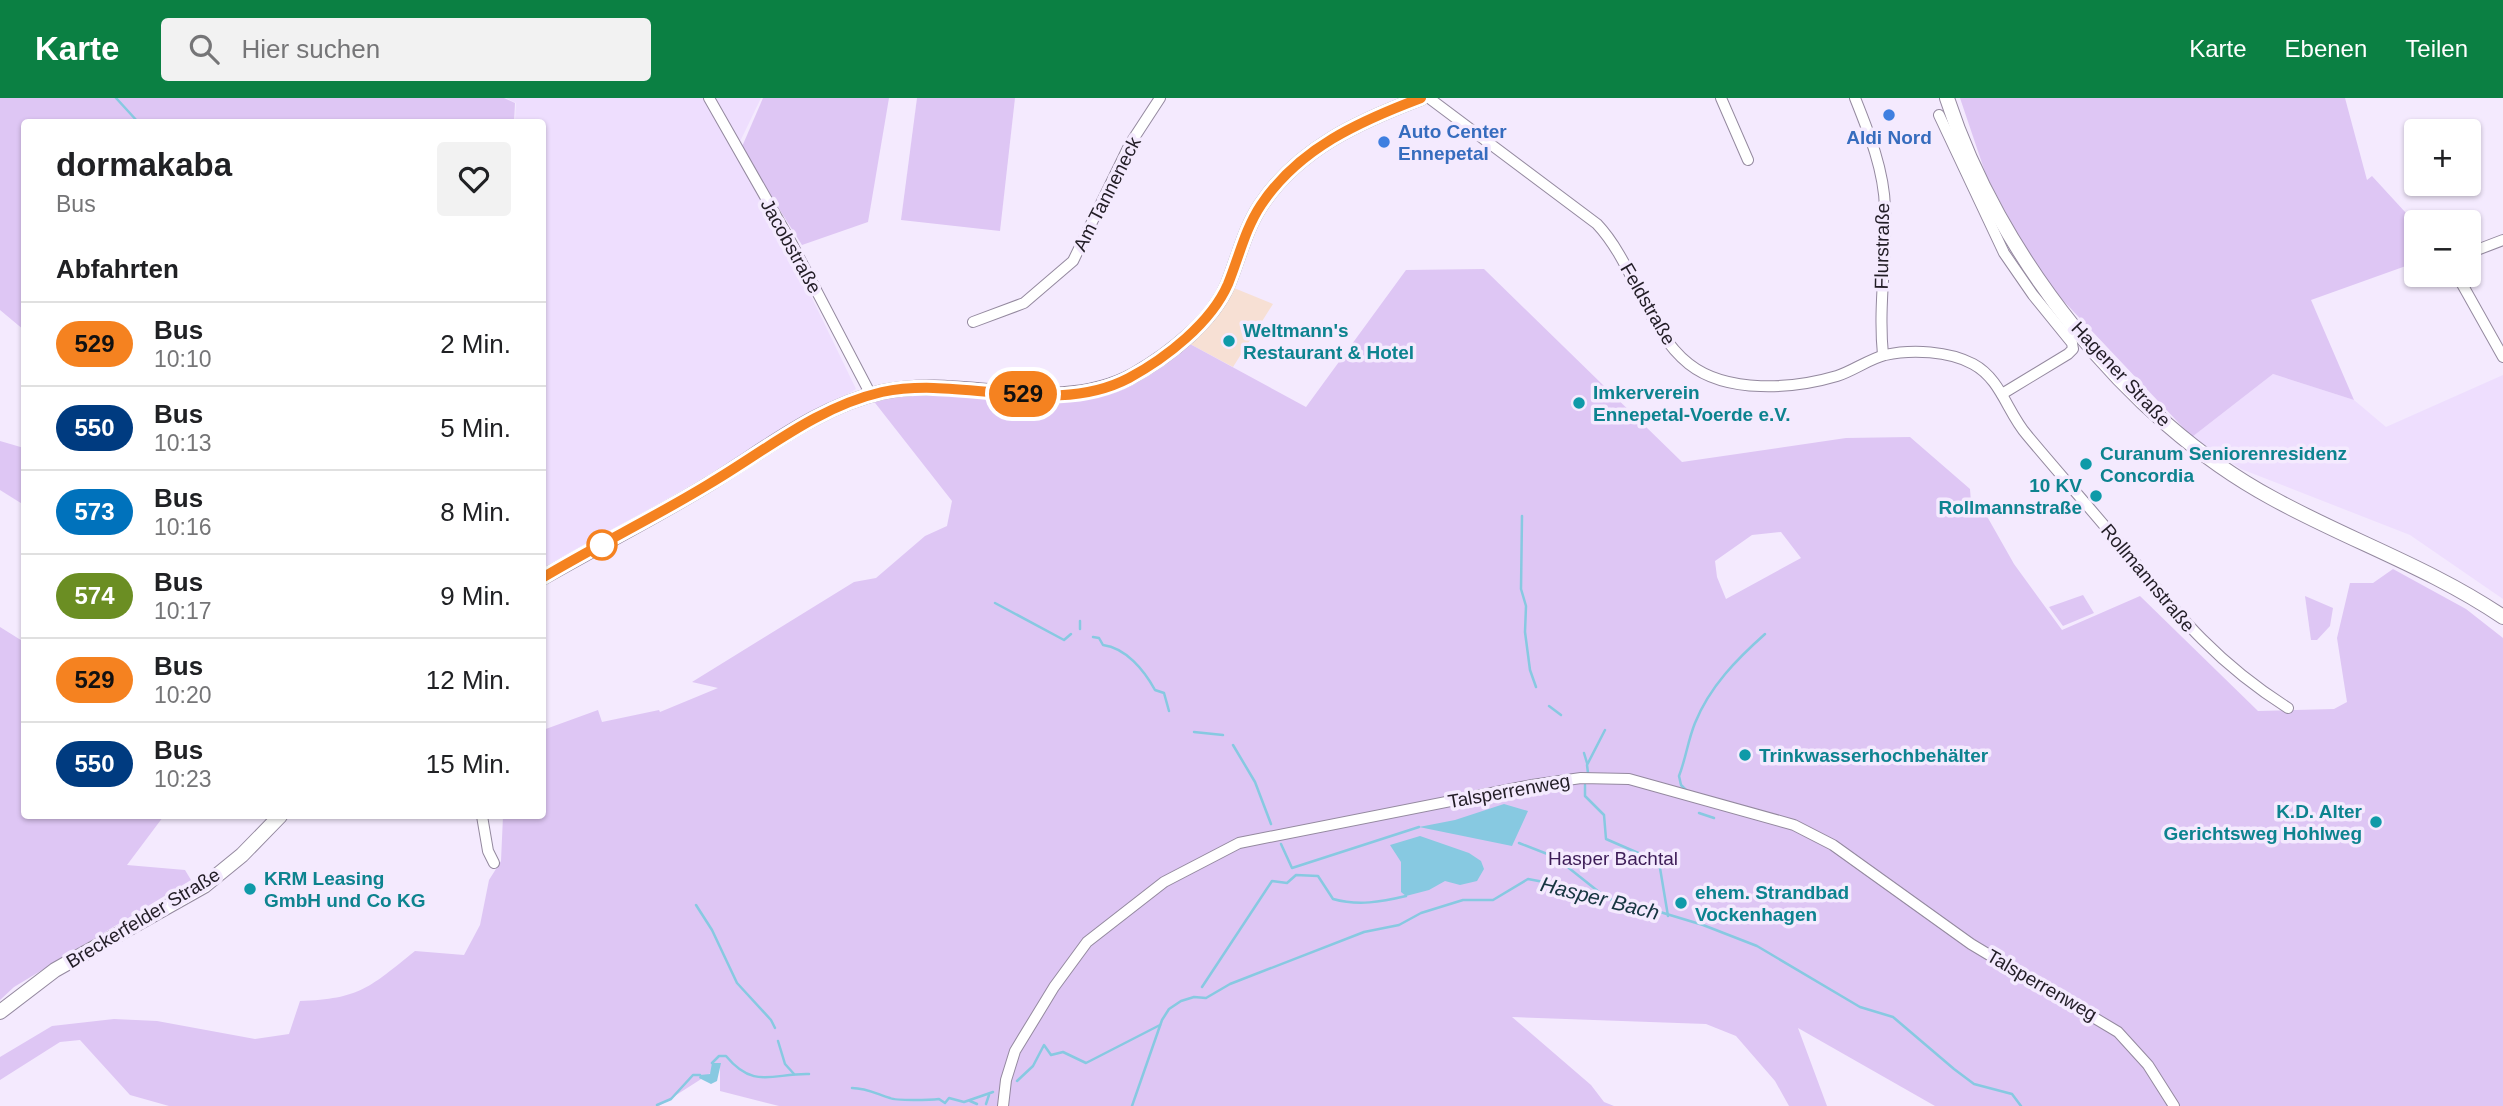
<!DOCTYPE html>
<html lang="de">
<head>
<meta charset="utf-8">
<style>
  body { margin:0; font-family:Helvetica,sans-serif; background:#f2f2f2; color:#202124; height:100vh; display:flex; flex-direction:column; font-size:26px; white-space:nowrap }
  * { box-sizing:border-box; margin:0 }
  p { font-size:23px; color:#757577 }
  .icon { flex:none; width:38px; height:38px; fill:none; stroke:currentColor; stroke-width:2; stroke-linecap:round; stroke-linejoin:round }
  .map { position:relative; flex:1; overflow:hidden }
  .details { position:absolute; left:21px; top:21px; width:525px; height:700px; display:flex; flex-direction:column; background:#fff; border-radius:7px; box-shadow:0 2px 5px #0004 }
  .details>* { flex:none }
  .badge { padding:0 14px; border-radius:23px; font-size:24px; line-height:46px }
  .buttons { position:absolute; left:2404px; top:21px; display:grid; gap:14px }
  .buttons a { display:grid; place-items:center; width:77px; height:77px; border-radius:7px; background:#fff; box-shadow:0 2px 5px #0004; font-size:35px }
  .map>.badge { position:absolute; translate:-50% -50%; box-shadow:0 0 0 4px #fff }
  h2 { padding:0 35px; font-size:26px; line-height:63px }
  .round { display:grid; place-items:center; flex:none; width:74px; height:74px; border-radius:7px; background:#f2f2f2 }
  .head { display:flex; align-items:center; justify-content:space-between; height:119px; padding:0 35px }
  h1 { font-size:33px; font-weight:800; line-height:52px }
  ul { padding:0; list-style:none }
  li { display:flex; align-items:center; gap:21px; height:84px; padding:0 35px; border-top:2px solid #e0e0e0 }
  li div { flex:1 }
  li b { display:block; font-size:26px }
  li em { font-style:normal }
  li .badge { min-width:77px; font-weight:700; text-align:center }
  header { display:flex; align-items:center; gap:42px; box-sizing:border-box; height:98px; padding:0 35px; background:#0b8043; color:#fff }
  header strong { font-size:33px }
  nav { display:flex; gap:38px; margin-inline-start:auto; font-size:24px }
  .search { width:490px; height:63px; background:#f2f2f2; display:flex; align-items:center; gap:18px; box-sizing:border-box; padding:0 24px; border-radius:7px; color:#757577; font-size:26px }
  .map>svg:first-child { display:block }
</style>
</head>
<body>
<header>
<strong>Karte</strong>
<div class="search"><svg class="icon" aria-label="search" viewBox="0 0 24 24"><circle cx="10" cy="10" r="6"/><path d="M15 15l6 6"/></svg>Hier suchen</div>
<nav><a>Karte</a><a>Ebenen</a><a>Teilen</a></nav>
</header>
<div class="map">
<svg width="2503" height="1008" viewBox="0 0 2503 1008">
  <rect width="100%" height="100%" fill="#f4eafe"/>
  <path fill="#f7e0d4" d="M1234,190l39,16 -40,63 -43,-23 29,-30z"/>
  <g fill="#eedefe">
    <path d="M506,0h255l-26,54 62,115 59,122 -313,182 -1,-449h-27l1,-19z"/>
    <path d="M2273,276l81,26 32,27 117,-52v224l-93,-64 -169,-66 -49,-32z"/>
  </g>
  <g fill="#dec6f4" fill-rule="evenodd">
    <path d="M0,0h504l11,5 -1,19h-490v208l-24,-20z"/>
    <path d="M763,0h126l-21,124 -66,23 -61,-96z"/>
    <path d="M917,0h98l-15,133 -99,-11z"/>
    <path d="M1960,0h385l22,82 5,-4 45,49v37l-106,38 43,100 -81,-26 -81,63 -153,-162 -53,-100z"/>
    <path d="M1484,171l198,193 164,-24 64,-1 60,52 1,13 13,9 30,53 48,66 78,-34 118,115 76,-2 13,-7 -10,-64 13,-55h23l20,-14 73,40 37,29v468h-568l-137,-78 29,78h-38l-14,-25 -39,-45 -30,-12 -194,-7 79,68 13,17 10,4h-835l-59,-15v-24l-61,39h-490l-39,-11 -50,-55 -20,2 -60,38v-23l52,-31 62,-7 43,2 98,18 34,-5 11,-33c60,-2 70,-14 115,-50l49,4 16,-30 9,-45 12,-19 2,-45h39l1,-86 55,-20 4,12 57,-12 1,2 58,-24 -26,-6 162,-100 22,-4 49,-42 22,-10 5,-25 -80,-102 68,-7 161,3 43,-17 46,-34 116,63 100,-137zM1781,434l20,26 -75,41 -9,-22 -2,-16 37,-26z"/>
    <path d="M0,343l24,7v57l-24,-15z"/>
    <path d="M2083,497l11,18 -31,13 -14,-19z"/>
    <path d="M2305,498l28,12 -3,18 -13,14h-6z"/>
    <path d="M0,529l24,15v174h167l-28,1 -36,48 58,5 6,10 -177,107 -14,13z"/>
  </g>
  <g fill="#87c9e1">
    <path d="M1504,706l24,7 -16,35 -93,-19 36,-7z"/>
    <path d="M1420,738l49,17 12,8 3,8 -7,12 -17,4 -15,-4 -16,9 -23,6 -5,-4v-30l-11,-17z"/>
    <path d="M712,965h9l-4,18 -6,3 -12,-6 1,-3 10,-1z"/>
  </g>
  <g fill="none" stroke-linecap="round" stroke-linejoin="round">
    <g stroke="#87c9e1" stroke-width="2.5">
      <path d="M116,0l22,24"/>
      <path d="M1522,418l-1,73 5,17 -1,26 5,38 6,17"/>
      <path d="M995,505l69,37 7,-6"/>
      <path d="M1080,531v-8"/>
      <path d="M1093,539l6,1 4,7c23,3 41,25 52,45l9,3 5,18"/>
      <path d="M1549,608l12,9"/>
      <path d="M1194,634l29,3"/>
      <path d="M1233,647l22,37 16,42"/>
      <path d="M1584,655l3,10"/>
      <path d="M1588,675l-1,-8 18,-35"/>
      <path d="M1585,687v11l19,19 2,24 53,23 9,54"/>
      <path d="M1686,692l-5,-5 -2,-9c7,-18 9,-36 16,-53 15,-37 42,-64 70,-89"/>
      <path d="M1699,715l15,5"/>
      <path d="M1519,745l36,14 49,39"/>
      <path d="M1281,746l11,24 127,-41"/>
      <path d="M696,807l16,25 25,53 34,37 4,8"/>
      <path d="M1202,889l70,-106 15,2 9,-8 22,1 15,23c25,7 48,3 73,-3"/>
      <path d="M778,943l7,23 9,10"/>
      <path d="M712,965l7,-7h7c28,34 47,17 83,18"/>
      <path d="M1017,983l16,-15 11,-21 7,10 12,-3 23,11 74,-38"/>
      <path d="M852,990c14,0 25,6 38,10 6,3 41,2 49,1l6,4 4,-5 15,4 29,-10"/>
      <path d="M970,1003l7,3"/>
      <path d="M986,1006l3,-9"/>
      <path d="M657,1007l14,-6 22,-24h7"/>
      <path d="M1132,1008l30,-86 7,-11 12,-8 13,-4 12,1 24,-14 134,-52 35,-7 22,-12 42,-13h30l35,-21 42,8 24,10 33,5 76,23 54,21 103,61 33,10 61,52 20,15 38,10 9,12"/>
    </g>
    <g stroke="#94899f" stroke-width="12">
      <g id="street">
        <path d="M709,0l83,146 79,151"/>
        <path d="M1429,0l168,126c37,39 50,107 92,140 38,30 104,25 148,12 16,-5 32,-17 48,-21 27,-6 64,-4 88,9 28,15 34,48 54,71 30,36 62,72 92,108 56,68 93,117 169,165"/>
        <path d="M1721,0l27,62"/>
        <path d="M1855,0c14,35 29,72 30,110 2,50 -7,98 -2,147"/>
        <path d="M1939,17l65,138 29,42 39,48 1,6 -5,5 -66,40"/>
        <path d="M2469,155l34,-13"/>
        <path d="M2457,177l46,82"/>
        <path d="M973,224l51,-19 49,-42 57,-117 30,-46"/>
        <path d="M482,718l6,35 6,12"/>
        <path d="M1003,1008l3,-26 9,-29 39,-64 33,-45 77,-60 75,-39 293,-58 49,-7 48,1 165,46 39,20 138,99 147,88 30,33 26,41"/>
      </g>
    </g>
    <g stroke="#94899f" stroke-width="16">
      <g id="secondary">
        <path d="M1947,0c50,156 180,322 325,400 76,42 159,70 231,119"/>
        <path d="M542,480c56,-32 113,-61 167,-94 56,-34 108,-77 173,-92 82,-18 174,26 252,-17 35,-20 78,-53 94,-91 11,-27 17,-55 33,-79 38,-57 99,-84 160,-107"/>
        <path d="M0,914l55,-42 149,-84 38,-31 38,-39"/>
      </g>
    </g>
    <use href="#street" stroke="#fff" stroke-width="10"/>
    <use href="#secondary" stroke="#fff" stroke-width="14"/>
  </g>
  <g fill="none" stroke-linecap="round" stroke-linejoin="round">
    <g stroke="#fff" stroke-width="16">
      <path id="line" d="M542,480c55,-33 113,-61 167,-94 56,-33 108,-77 173,-92 80,-17 171,26 247,-14 37,-20 82,-55 99,-94 11,-27 17,-55 33,-79 38,-57 99,-84 160,-107"/>
    </g>
    <use href="#line" stroke="#f58220" stroke-width="10"/>
  </g>
  <g fill="#3f7fe0" stroke="#f4eafe" stroke-width="2.5">
    <circle cx="1889" cy="17" r="7"/>
    <circle cx="1384" cy="44" r="7"/>
  </g>
  <g fill="#0f9aa8" stroke="#f4eafe" stroke-width="2.5">
    <circle cx="1229" cy="243" r="7"/>
    <circle cx="1579" cy="305" r="7"/>
    <circle cx="2086" cy="366" r="7"/>
    <circle cx="2096" cy="398" r="7"/>
    <circle cx="1745" cy="657" r="7"/>
    <circle cx="2376" cy="724" r="7"/>
    <circle cx="250" cy="791" r="7"/>
    <circle cx="1681" cy="805" r="7"/>
  </g>
  <circle fill="#fff" stroke="#f58220" stroke-width="3.5" cx="602" cy="447" r="14"/>
  <g text-anchor="middle" dominant-baseline="central" stroke-width="7" stroke-linejoin="round" paint-order="stroke">
    <g font-size="19" font-weight="bold" fill="#366cbe" stroke="#f4eafe" text-anchor="start">
      <text x="1398" y="33">Auto Center<tspan x="1398" dy="22">Ennepetal</tspan></text>
      <text x="1889" y="39" text-anchor="middle">Aldi Nord</text>
    </g>
    <g font-size="19" fill="#221d26" stroke="#f4eafe">
      <text transform="translate(1107 96) rotate(-63)">Am Tanneneck</text>
      <text transform="translate(791 148) rotate(61)">Jacobstraße</text>
      <text transform="translate(1882 148) rotate(-89)">Flurstraße</text>
      <text transform="translate(1648 206) rotate(60)">Feldstraße</text>
      <text transform="translate(2121 276) rotate(47)">Hagener Straße</text>
      <text transform="translate(2148 480) rotate(50)">Rollmannstraße</text>
      <text transform="translate(1509 693) rotate(-10)">Talsperrenweg</text>
      <text transform="translate(143 820) rotate(-31)">Breckerfelder Straße</text>
      <text transform="translate(2042 887) rotate(30)">Talsperrenweg</text>
    </g>
    <g font-size="19" font-weight="bold" fill="#0d838f" stroke="#f4eafe" text-anchor="start">
      <text x="1243" y="232">Weltmann's<tspan x="1243" dy="22">Restaurant &amp; Hotel</tspan></text>
      <text x="1593" y="294">Imkerverein<tspan x="1593" dy="22">Ennepetal-Voerde e.V.</tspan></text>
      <text x="2100" y="355">Curanum Seniorenresidenz<tspan x="2100" dy="22">Concordia</tspan></text>
      <text x="2082" y="387" text-anchor="end">10 KV<tspan x="2082" dy="22">Rollmannstraße</tspan></text>
      <text x="1759" y="657">Trinkwasserhochbehälter</text>
      <text x="2362" y="713" text-anchor="end">K.D. Alter<tspan x="2362" dy="22">Gerichtsweg Hohlweg</tspan></text>
      <text x="264" y="780">KRM Leasing<tspan x="264" dy="22">GmbH und Co KG</tspan></text>
      <text x="1695" y="794">ehem. Strandbad<tspan x="1695" dy="22">Vockenhagen</tspan></text>
    </g>
    <g font-size="19" fill="#3d1c57" stroke="#f4eafe">
      <text x="1613" y="760">Hasper Bachtal</text>
    </g>
    <g font-size="21" font-style="italic" fill="#163540" stroke="#f4eafe">
      <text transform="translate(1600 800) rotate(14)">Hasper Bach</text>
    </g>
  </g>
</svg>
<div class="buttons">
<a>+</a>
<a>−</a>
</div>
<b class="badge" style="left:1023px;top:296px;background:#f58220;color:#111">529</b>
<section class="details">
<div class="head"><div><h1>dormakaba</h1><p>Bus</p></div><a class="round"><svg class="icon" aria-label="heart" viewBox="0 0 24 24"><path d="M12 20l-8-8c-3-5 5-10 8-4 3-6 11-1 8 4z"/></svg></a></div>
<h2>Abfahrten</h2>
<ul>
<li><span class="badge" style="background:#f58220;color:#111">529</span><div><b>Bus</b><p>10:10</p></div><em>2 Min.</em></li>
<li><span class="badge" style="background:#003b80;color:#fff">550</span><div><b>Bus</b><p>10:13</p></div><em>5 Min.</em></li>
<li><span class="badge" style="background:#0072bc;color:#fff">573</span><div><b>Bus</b><p>10:16</p></div><em>8 Min.</em></li>
<li><span class="badge" style="background:#6b8e23;color:#fff">574</span><div><b>Bus</b><p>10:17</p></div><em>9 Min.</em></li>
<li><span class="badge" style="background:#f58220;color:#111">529</span><div><b>Bus</b><p>10:20</p></div><em>12 Min.</em></li>
<li><span class="badge" style="background:#003b80;color:#fff">550</span><div><b>Bus</b><p>10:23</p></div><em>15 Min.</em></li>
</ul>
</section>
</div>
</body>
</html>
